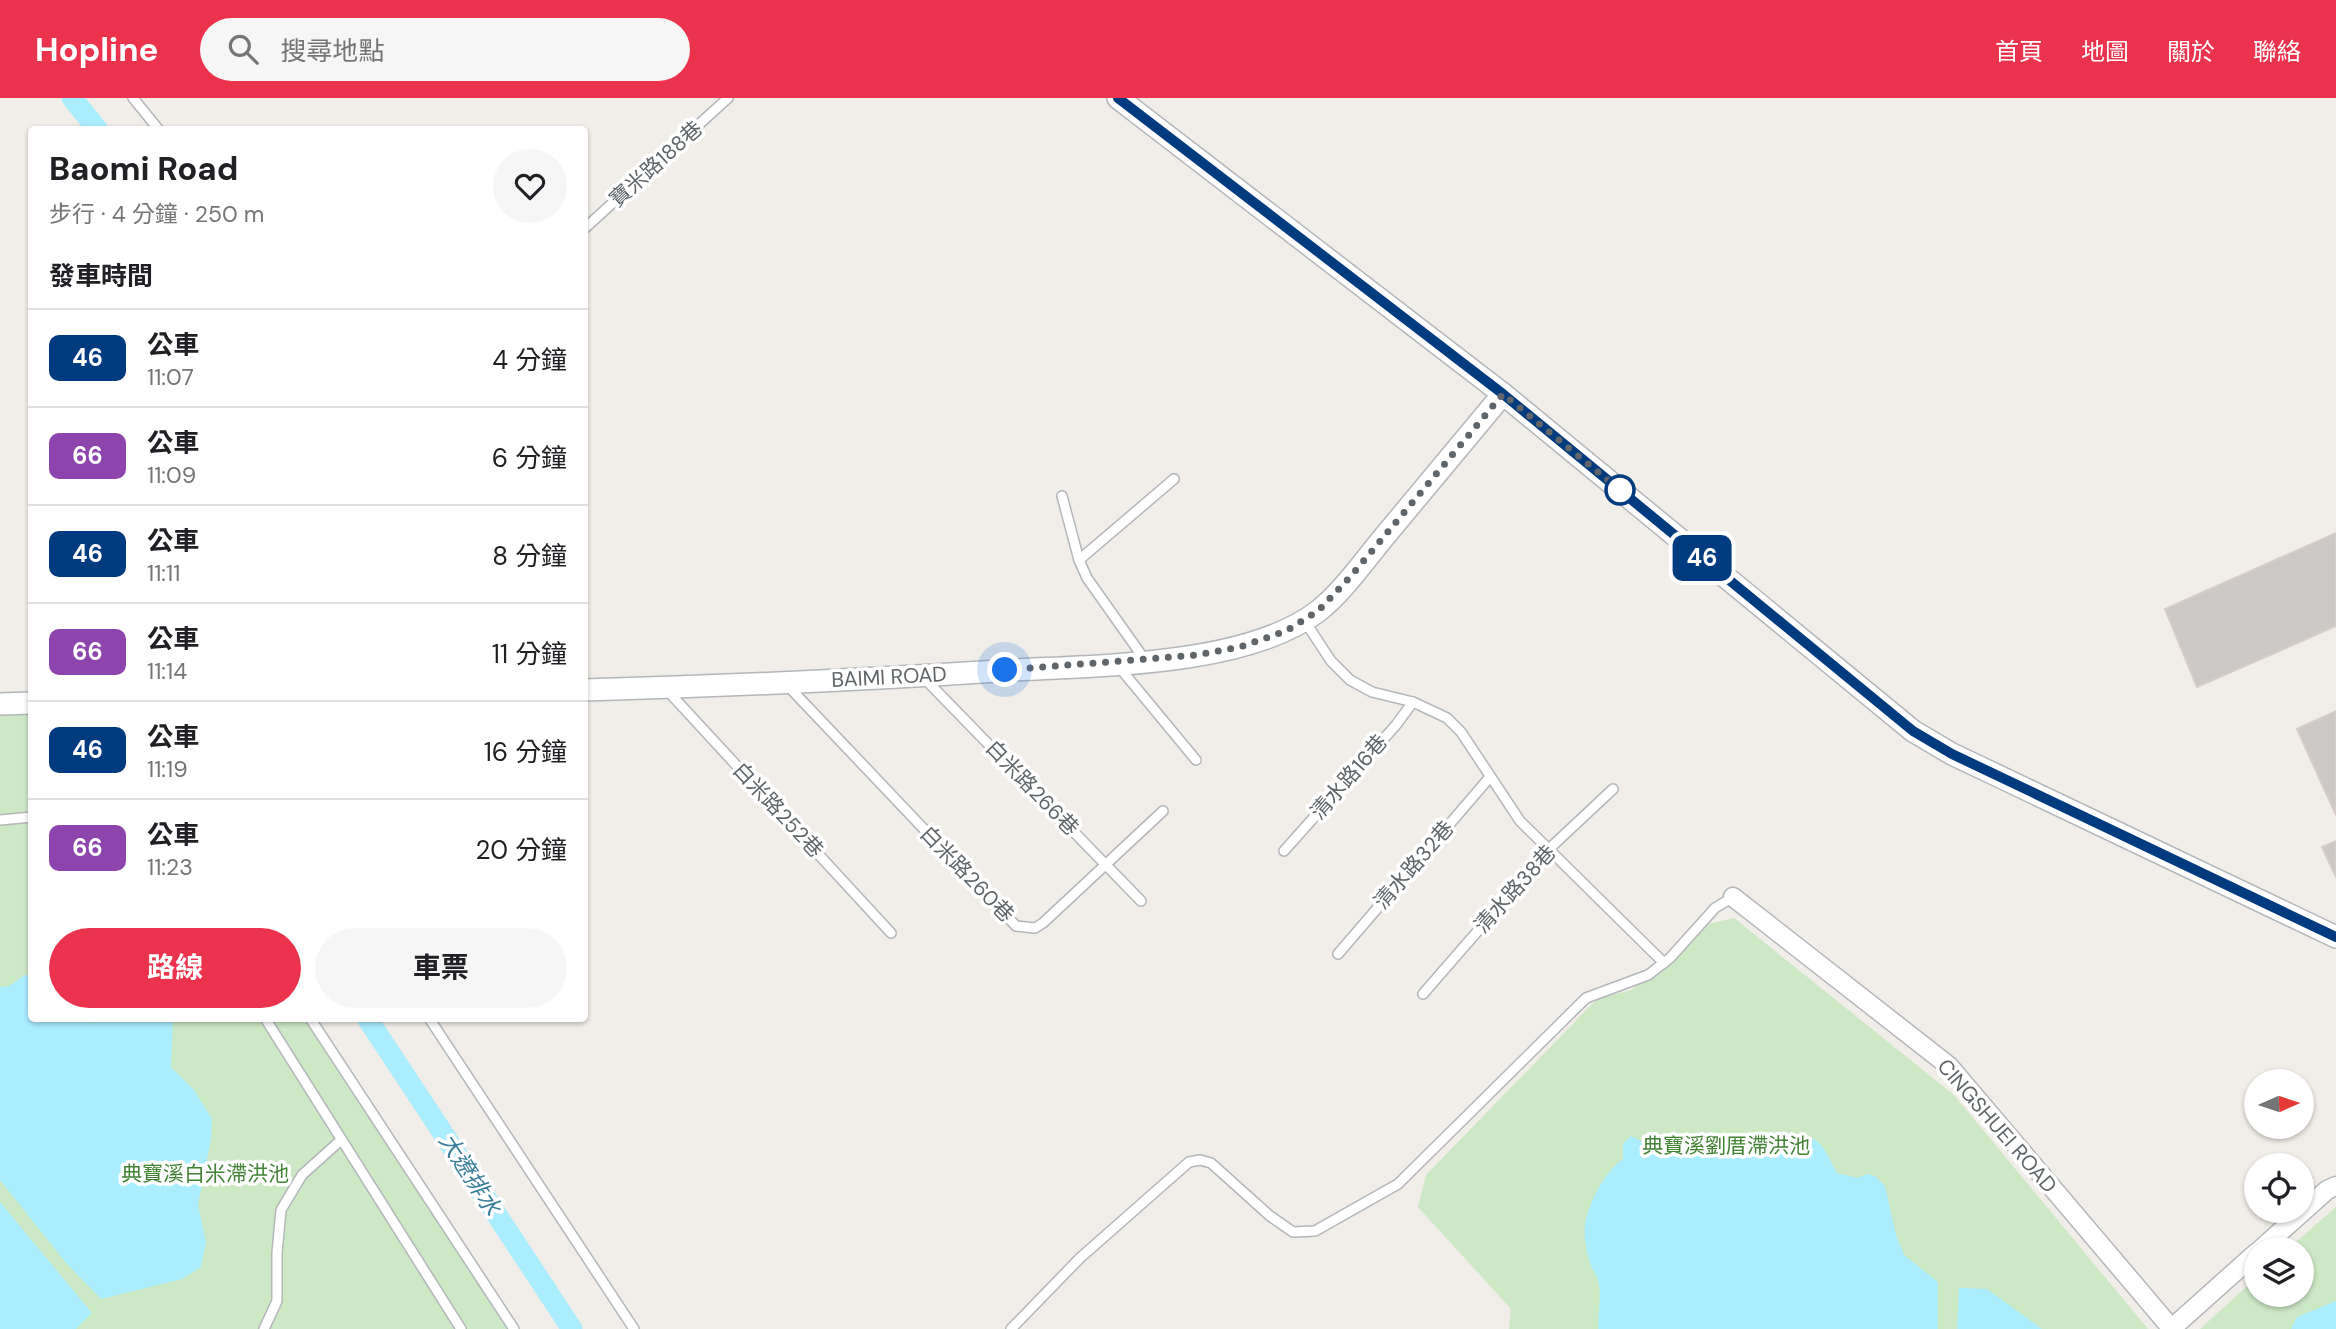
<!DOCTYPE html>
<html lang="zh-TW">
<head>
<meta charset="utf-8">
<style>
  body { margin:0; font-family:"DM Sans","Noto Sans TC",sans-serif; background:#f6f6f6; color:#202124; height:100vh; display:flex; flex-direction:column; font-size:26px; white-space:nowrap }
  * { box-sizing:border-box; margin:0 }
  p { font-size:23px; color:#757577 }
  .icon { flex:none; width:38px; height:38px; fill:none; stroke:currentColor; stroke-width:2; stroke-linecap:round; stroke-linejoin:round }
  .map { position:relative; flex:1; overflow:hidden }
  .panel { position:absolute; left:28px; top:28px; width:560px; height:896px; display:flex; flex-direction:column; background:#fff; border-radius:7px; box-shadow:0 2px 5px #0004 }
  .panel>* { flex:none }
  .badge { padding:0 14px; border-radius:10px; font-size:24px; line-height:46px }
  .needle { width:46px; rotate:87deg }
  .tools { position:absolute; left:2244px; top:971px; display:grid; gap:14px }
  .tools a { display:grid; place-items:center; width:70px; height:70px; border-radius:50%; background:#fff; box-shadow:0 2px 5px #0004; font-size:35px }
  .you { position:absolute; width:35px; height:35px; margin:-18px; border:5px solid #fff; border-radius:50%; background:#1a73e8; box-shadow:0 0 0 10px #1a73e833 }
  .map>.badge { position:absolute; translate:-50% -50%; box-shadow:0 0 0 4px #fff }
  h2 { padding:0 21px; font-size:26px; line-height:63px }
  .round { display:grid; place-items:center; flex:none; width:74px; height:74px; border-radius:37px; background:#f6f6f6 }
  .head { display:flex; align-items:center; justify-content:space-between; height:119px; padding:0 21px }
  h1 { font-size:33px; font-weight:700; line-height:52px }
  .button { display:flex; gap:14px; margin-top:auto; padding:14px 21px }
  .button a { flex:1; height:80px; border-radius:42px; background:#ec334d; color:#fff; font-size:28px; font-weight:700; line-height:80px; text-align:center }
  .button a+a { background:#f6f6f6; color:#202124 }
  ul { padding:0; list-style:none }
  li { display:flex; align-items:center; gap:21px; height:98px; padding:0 21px; border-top:2px solid #e0e0e0 }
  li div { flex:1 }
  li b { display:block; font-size:26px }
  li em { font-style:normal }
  li .badge { min-width:77px; font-weight:700; text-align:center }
  header { display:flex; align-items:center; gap:42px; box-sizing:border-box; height:98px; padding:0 35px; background:#ec334d; color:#fff }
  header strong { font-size:33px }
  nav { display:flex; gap:38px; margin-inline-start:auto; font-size:24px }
  .search { width:490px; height:63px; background:#f6f6f6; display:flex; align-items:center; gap:18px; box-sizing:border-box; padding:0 24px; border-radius:38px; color:#757577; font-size:26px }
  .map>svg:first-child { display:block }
</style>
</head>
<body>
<header>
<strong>Hopline</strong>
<div class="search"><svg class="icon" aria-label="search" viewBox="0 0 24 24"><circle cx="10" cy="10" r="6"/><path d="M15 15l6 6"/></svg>搜尋地點</div>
<nav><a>首頁</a><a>地圖</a><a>關於</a><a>聯絡</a></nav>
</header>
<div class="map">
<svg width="2336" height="1231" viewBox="0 0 2336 1231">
  <rect width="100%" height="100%" fill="#f1ede8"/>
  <g fill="#cce8c5">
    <path d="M31,612l1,308 275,1 206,310h-513v-617z"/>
    <path d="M1734,820l220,177 194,234h-639l2,-20 -93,-102 8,-32 171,-176 34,-9 48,-34 30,-32z"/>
    <path d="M2336,1109v122h-136l56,-51v17h45v-45l-13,-1z"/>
  </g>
  <g fill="#aaedff">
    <path d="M25,877l6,2 1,41 60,1 1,4 13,-5 67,1 -2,48 23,23 18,29 -1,20 -13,66 8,37 -5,25 -19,12 -81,20 -34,-35 -67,-84v-193l9,-1z"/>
    <path d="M1781,1036c39,1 38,5 56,39l20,5 10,-4 8,2 10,10 11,49 8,20 34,27v47h-340c0,-14 4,-35 0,-49 -1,-5 -5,-9 -7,-14 -3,-9 -5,-18 -6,-27 -4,-24 18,-67 38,-80v-15l8,-8 14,7 63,1 52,-3z"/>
    <path d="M0,1104l92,111 -16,16h-76z"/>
    <path d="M1959,1190l28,1 55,40h-85z"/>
    <path d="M2336,1203v28h-45l6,-12z"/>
  </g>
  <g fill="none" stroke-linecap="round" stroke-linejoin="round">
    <g stroke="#aaedff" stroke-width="21">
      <path d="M72,0l26,32"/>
      <path d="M367,920l205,311"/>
    </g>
  </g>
  <g fill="#ccc8c5" stroke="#d6cdc6" stroke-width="2">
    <path d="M2336,435v93l-139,61 -32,-78z"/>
    <path d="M2336,613v104l-39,-86z"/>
    <path d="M2336,743v36l-14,-30z"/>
  </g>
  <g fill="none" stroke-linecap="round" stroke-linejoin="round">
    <g stroke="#b3b7ba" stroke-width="12">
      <g id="service">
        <path d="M133,0l26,32"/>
        <path d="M584,131l144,-131"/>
        <path d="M1062,398l17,64 8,18 58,82"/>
        <path d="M1079,462l95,-81"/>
        <path d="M1304,522l27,41 19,19 22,12 41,10 34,16 14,14 59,89 144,142"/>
        <path d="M1119,569l77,93"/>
        <path d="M923,579l218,224"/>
        <path d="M788,588l228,240 19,2 8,-5 120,-112"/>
        <path d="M666,591l225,244"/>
        <path d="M0,722l32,-3"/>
        <path d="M1284,753l112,-126 17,-23"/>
        <path d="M1338,856l152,-177"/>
        <path d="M1423,896l126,-145 64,-60"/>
        <path d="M265,920l196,311"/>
        <path d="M310,920l204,311"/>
        <path d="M429,920l205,311"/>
        <path d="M264,1231l13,-28v-48l4,-43 21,-35 39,-35"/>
        <path d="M1011,1231l69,-71 109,-96 11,-2 11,3 59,53 23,16 22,-1 83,-47 188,-186 62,-23 22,-17 45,-50 18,-11"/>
      </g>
    </g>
    <g stroke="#b3b7ba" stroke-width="21">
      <g id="minor">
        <path d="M1733,799l216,169 223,263"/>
        <path d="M2260,1152l67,-60 9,-4"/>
        <path d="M2171,1231l85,-76"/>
      </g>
    </g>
    <g stroke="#b3b7ba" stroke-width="24">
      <g id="tertiary">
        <path d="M1118,0l385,296 410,337 39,23 384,183"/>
        <path d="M584,592c138,-4 276,-10 414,-19 92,-6 244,-3 319,-59 25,-19 47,-51 67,-75 40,-48 79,-95 119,-143"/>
        <path d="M0,606l32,-1"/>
      </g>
    </g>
    <use href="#service" stroke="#fff" stroke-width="9"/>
    <use href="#minor" stroke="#fff" stroke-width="18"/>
    <use href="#tertiary" stroke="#fff" stroke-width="21"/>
  </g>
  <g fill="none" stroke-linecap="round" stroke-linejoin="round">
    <g stroke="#fff" stroke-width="16">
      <path id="line" d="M1118,0l385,296 410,337 39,23 384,183"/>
    </g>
    <use href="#line" stroke="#003b80" stroke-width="10"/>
    <path stroke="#5f6568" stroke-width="7" stroke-dasharray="0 12.6" d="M1005,572l192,-15 43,-8 46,-16 32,-20 33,-35 152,-182 117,96"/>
  </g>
  <circle fill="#fff" stroke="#003b80" stroke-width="3.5" cx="1620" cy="392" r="14"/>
  <g text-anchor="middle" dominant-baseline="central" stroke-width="7" stroke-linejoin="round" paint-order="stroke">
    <g font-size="21" fill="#5f6568" stroke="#fff">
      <text transform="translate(656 66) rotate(-42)">寶米路188巷</text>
      <text transform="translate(889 579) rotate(-3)">BAIMI ROAD</text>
      <text transform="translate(1349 679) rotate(-49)">清水路16巷</text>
      <text transform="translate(1032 690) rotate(46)">白米路266巷</text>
      <text transform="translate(778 712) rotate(47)">白米路252巷</text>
      <text transform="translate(1414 767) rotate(-49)">清水路32巷</text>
      <text transform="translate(967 776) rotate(46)">白米路260巷</text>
      <text transform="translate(1515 791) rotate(-48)">清水路38巷</text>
      <text transform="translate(1997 1028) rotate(49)">CINGSHUEI ROAD</text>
    </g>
    <g font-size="21" fill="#418233" stroke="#fff">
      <text x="1726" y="1048">典寶溪劉厝滯洪池</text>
      <text x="205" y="1076">典寶溪白米滯洪池</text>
    </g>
    <g font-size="23" font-style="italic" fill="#3a7e99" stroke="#fff">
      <text transform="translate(470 1076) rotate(57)">大遼排水</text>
    </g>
  </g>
</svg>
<div class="tools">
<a><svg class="needle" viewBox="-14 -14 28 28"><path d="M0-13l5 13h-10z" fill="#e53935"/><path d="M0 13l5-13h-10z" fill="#757577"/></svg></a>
<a><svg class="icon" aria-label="locate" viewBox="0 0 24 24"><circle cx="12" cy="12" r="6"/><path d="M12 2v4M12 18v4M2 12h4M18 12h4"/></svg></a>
<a><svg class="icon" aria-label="layers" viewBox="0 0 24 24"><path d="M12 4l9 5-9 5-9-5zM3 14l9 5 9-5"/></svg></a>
</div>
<div class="you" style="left:1005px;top:572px"></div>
<b class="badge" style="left:1702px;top:460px;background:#003b80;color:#fff">46</b>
<section class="panel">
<div class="head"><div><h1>Baomi Road</h1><p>步行 · 4 分鐘 · 250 m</p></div><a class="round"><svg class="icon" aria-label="heart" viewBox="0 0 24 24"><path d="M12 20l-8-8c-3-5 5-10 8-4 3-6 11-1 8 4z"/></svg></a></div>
<h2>發車時間</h2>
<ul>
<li><span class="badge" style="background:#003b80;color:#fff">46</span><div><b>公車</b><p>11:07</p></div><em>4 分鐘</em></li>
<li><span class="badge" style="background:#8e44ad;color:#fff">66</span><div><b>公車</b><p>11:09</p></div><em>6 分鐘</em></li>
<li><span class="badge" style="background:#003b80;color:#fff">46</span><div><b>公車</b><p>11:11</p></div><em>8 分鐘</em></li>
<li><span class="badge" style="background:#8e44ad;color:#fff">66</span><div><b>公車</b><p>11:14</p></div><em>11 分鐘</em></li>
<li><span class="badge" style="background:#003b80;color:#fff">46</span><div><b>公車</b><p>11:19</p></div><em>16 分鐘</em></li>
<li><span class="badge" style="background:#8e44ad;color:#fff">66</span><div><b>公車</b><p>11:23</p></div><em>20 分鐘</em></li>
</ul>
<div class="button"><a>路線</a><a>車票</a></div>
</section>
</div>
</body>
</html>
